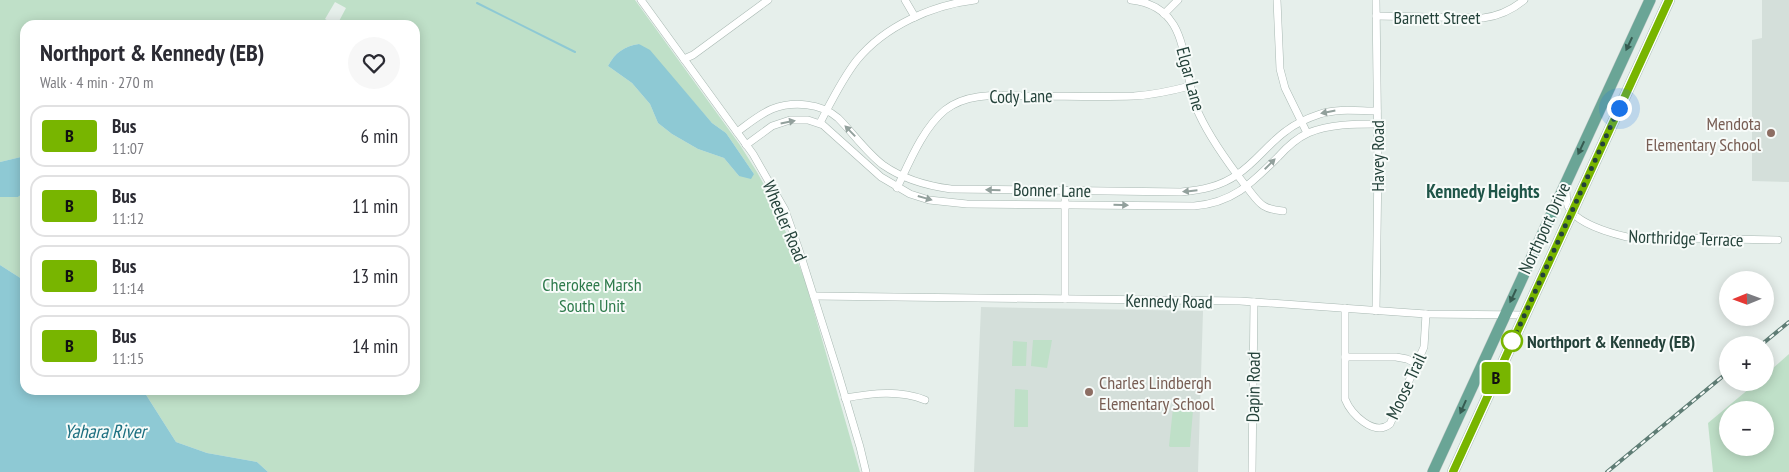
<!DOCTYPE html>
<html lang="en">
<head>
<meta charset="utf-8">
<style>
  body { margin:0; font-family:"PT Sans Narrow",sans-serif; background:#f7f7f7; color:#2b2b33; height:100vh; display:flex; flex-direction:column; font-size:19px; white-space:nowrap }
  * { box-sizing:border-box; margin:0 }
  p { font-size:16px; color:#7c7c81 }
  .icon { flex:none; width:28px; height:28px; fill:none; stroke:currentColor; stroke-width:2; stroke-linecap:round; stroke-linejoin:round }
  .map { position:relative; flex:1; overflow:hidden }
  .panel { position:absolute; left:20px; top:20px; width:400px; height:375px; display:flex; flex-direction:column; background:#fff; border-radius:15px; box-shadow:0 2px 12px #0003 }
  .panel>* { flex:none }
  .badge { padding:0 10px; border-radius:4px; font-size:18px; line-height:32px }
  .needle { width:32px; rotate:269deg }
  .tools { position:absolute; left:1719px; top:271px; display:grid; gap:10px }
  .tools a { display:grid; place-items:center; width:55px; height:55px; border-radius:50%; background:#fff; box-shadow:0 2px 12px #0003; font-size:25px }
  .you { position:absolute; width:25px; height:25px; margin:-12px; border:4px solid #fff; border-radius:50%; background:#1a73e8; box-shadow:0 0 0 8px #1a73e833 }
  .map>.badge { position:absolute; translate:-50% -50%; box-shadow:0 0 0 2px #fff }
  .round { display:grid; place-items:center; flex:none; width:52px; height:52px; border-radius:26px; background:#f7f7f7 }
  .headline { display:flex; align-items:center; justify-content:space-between; height:85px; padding:0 20px }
  h1 { font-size:24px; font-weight:600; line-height:38px }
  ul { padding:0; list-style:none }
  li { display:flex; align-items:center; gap:15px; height:62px; margin:0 10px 8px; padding:0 10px; border:2px solid #e1e1e2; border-radius:15px }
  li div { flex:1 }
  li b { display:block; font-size:19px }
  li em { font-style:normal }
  li .badge { min-width:55px; font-weight:700; text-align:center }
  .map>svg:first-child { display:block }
</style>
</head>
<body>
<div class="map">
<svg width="1789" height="472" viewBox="0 0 1789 472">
  <rect width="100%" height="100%" fill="#e6efeb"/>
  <g fill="#d4dfda">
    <path d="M1762,0h27v182l-37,-1v-141l10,-2z"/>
    <path d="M981,307l222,4 -5,161h-224z"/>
  </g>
  <g fill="#bfe0c8" fill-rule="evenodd">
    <path d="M0,0h635l105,145 17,27 17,31 31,77 55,192h-592l-11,-10 -50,-9 -31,-11 -33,-52h272v-365h-78l9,-17 -11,-6 -10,17 10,6h-310v131l-25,6zM639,44l26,25 47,54 14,10 28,41 -15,2 -15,-18 -26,-9 -26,-15 -14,-11 -8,-19 -18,-21 -24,-17c7,-13 16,-20 31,-22z"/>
    <path d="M25,192v89l-25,-16v-68h18z"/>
    <path d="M1033,340h19l-5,28 -16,-2z"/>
    <path d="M1013,341l14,1 -1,24h-14z"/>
    <path d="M1789,354v118h-76l-5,-49 48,-40 9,-1v-7zM1728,410h37v38h-37z"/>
    <path d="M1015,389l13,1v37h-14z"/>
    <path d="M1173,408l20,2 -3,37h-20l-1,-1z"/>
  </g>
  <g fill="#8ec9d4">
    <path d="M639,44l11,6 62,73 14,10 28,41 -3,5 -12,-3 -15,-18 -26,-9 -26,-15 -14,-11 -8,-19 -18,-21 -24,-17c7,-13 16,-20 31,-22z"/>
    <path d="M25,156v36l-7,5h-18v-35z"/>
    <path d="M0,265l25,16v109h118l33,52 31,11 50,9 11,10h-268z"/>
  </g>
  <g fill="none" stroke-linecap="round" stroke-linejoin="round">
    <path stroke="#8ec9d4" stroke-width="2" d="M477,3l98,49"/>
    <g stroke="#a8b8b2" stroke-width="8">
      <g id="street">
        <path d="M641,0l112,154 32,56 14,40 39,123 22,74 6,25"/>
        <path d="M905,0l10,17"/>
        <path d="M1131,0c64,7 48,72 68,114 12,26 29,49 46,71 14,17 15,24 38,26"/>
        <path d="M1277,0l3,69 5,19 22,45"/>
        <path d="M1376,0l2,163 -2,148"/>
        <path d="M1164,14l14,-14"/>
        <path d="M1376,16l107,2c16,-2 29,-8 41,-18"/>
        <path d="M684,59l9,-4 75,-55"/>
        <path d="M820,123c11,-21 22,-44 37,-63 28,-34 75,-55 118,-60"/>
        <path d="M737,132c11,-8 23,-18 35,-23 21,-8 49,-6 66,9 15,15 28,34 45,47 20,14 45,21 68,24l230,3c20,-2 39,-5 57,-18 18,-12 30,-30 48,-43 10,-8 22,-13 34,-17 18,-6 38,-3 57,-3"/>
        <path d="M746,145l26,-19 18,-6h18l15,5 58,52 29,17 19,6 38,4 227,2c39,-3 58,-23 84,-49 8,-9 19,-19 30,-24 22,-9 46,-9 69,-9"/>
        <path d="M1566,186c0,6 0,14 2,20 7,17 42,27 59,31l151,3"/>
        <path d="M897,188c12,-25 26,-60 48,-78 24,-19 57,-14 85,-14 35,0 69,1 104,0 19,-1 37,-5 56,-10"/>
        <path d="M1065,190v109"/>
        <path d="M814,296l426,5 186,13 98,1"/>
        <path d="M1345,308v91c6,15 29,38 45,25l34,-77 2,-33"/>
        <path d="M1345,357h51l11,2 10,5"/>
        <path d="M845,398c28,-5 54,-8 80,2"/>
        <path d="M1252,472l2,-170"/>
      </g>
    </g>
    <g stroke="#c2cac8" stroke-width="12">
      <g id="primary">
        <path d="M1433,472l217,-472"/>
        <path d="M1453,472l216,-472"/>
      </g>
    </g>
    <use href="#street" stroke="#fff" stroke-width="7"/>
    <use href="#primary" stroke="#6aa596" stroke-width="11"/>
    <g stroke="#5f7d75" stroke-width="4">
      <g id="rail">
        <path d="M1761,345l28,-23"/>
        <path d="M1607,472l121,-100"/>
      </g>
    </g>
    <use href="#rail" stroke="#f7fbf9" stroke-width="2" stroke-dasharray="5.5" stroke-linecap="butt"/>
  </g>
  <defs><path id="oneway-solid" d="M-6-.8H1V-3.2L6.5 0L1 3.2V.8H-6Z" transform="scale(1.25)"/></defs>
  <g fill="#365b51">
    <use href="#oneway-solid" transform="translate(1629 44) rotate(115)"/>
    <use href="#oneway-solid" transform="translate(1581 148) rotate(115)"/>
    <use href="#oneway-solid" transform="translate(1513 296) rotate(115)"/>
    <use href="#oneway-solid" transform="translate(1463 407) rotate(114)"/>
  </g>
  <g fill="#92a09c">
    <use href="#oneway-solid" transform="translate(1328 112) rotate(169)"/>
    <use href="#oneway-solid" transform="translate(788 122) rotate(-11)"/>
    <use href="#oneway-solid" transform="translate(850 131) rotate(-134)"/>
    <use href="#oneway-solid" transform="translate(1270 164) rotate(-45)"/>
    <use href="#oneway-solid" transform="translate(993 190) rotate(-179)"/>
    <use href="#oneway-solid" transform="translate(1190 191) rotate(174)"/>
    <use href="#oneway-solid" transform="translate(925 198) rotate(16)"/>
    <use href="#oneway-solid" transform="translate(1121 205) rotate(2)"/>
  </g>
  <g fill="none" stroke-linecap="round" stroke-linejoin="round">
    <g stroke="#fff" stroke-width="11">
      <path id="line" d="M1453,472l216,-472"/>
    </g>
    <use href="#line" stroke="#78b500" stroke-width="8"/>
    <path stroke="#24423a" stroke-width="5" stroke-dasharray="0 9" d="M1512,341l-3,8 110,-241"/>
  </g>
  <g fill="#8d6e63" stroke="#f7fbf9" stroke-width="2">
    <circle cx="1771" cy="133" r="5"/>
    <circle cx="1089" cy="392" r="5"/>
  </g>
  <circle fill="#fff" stroke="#78b500" stroke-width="2.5" cx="1512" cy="341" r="10"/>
  <g text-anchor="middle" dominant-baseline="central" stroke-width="4" stroke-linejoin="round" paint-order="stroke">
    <g font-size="18" fill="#24423a" stroke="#f7fbf9">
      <text x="1437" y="17">Barnett Street</text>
      <text transform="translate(1191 79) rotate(75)">Elgar Lane</text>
      <text transform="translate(1021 96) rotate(-1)">Cody Lane</text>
      <text transform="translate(1377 156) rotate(-90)">Havey Road</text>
      <text transform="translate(1052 190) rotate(1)">Bonner Lane</text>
      <text transform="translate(785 221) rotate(67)">Wheeler Road</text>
      <text transform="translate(1544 228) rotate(-65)">Northport Drive</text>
      <text transform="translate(1686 238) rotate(2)">Northridge Terrace</text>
      <text transform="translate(1169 301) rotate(1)">Kennedy Road</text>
      <text transform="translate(1406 386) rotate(-65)">Moose Trail</text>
      <text transform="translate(1253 387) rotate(-89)">Dapin Road</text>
    </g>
    <g font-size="18" fill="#785e54" stroke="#f7fbf9" text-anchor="end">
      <text x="1761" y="123">Mendota<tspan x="1761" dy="21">Elementary School</tspan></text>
      <text x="1099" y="382" text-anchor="start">Charles Lindbergh<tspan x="1099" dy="21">Elementary School</tspan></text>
    </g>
    <g font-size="18" fill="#2d7a4b" stroke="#f7fbf9">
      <text x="592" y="284">Cherokee Marsh<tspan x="592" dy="21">South Unit</tspan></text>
    </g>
    <g font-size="18" font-weight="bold" fill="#24423a" stroke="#f7fbf9" text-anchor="start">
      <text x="1527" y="341">Northport &amp; Kennedy (EB)</text>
    </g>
    <g font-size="19" font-weight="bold" fill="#1f5548" stroke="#f7fbf9">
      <text x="1483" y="191">Kennedy Heights</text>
    </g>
    <g font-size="19" font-style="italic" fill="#1c6f80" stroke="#f7fbf9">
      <text x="105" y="431">Yahara River</text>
    </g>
  </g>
</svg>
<div class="tools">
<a><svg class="needle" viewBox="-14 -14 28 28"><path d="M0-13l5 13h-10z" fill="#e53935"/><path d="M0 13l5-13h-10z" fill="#7c7c81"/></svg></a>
<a>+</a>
<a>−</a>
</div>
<div class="you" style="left:1619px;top:108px"></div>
<b class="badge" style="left:1496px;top:378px;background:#78b500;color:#111">B</b>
<section class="panel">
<div class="headline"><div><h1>Northport &amp; Kennedy (EB)</h1><p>Walk · 4 min · 270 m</p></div><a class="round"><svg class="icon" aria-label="heart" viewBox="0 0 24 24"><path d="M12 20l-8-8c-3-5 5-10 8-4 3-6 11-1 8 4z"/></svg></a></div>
<ul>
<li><span class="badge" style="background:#78b500;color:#111">B</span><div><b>Bus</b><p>11:07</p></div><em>6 min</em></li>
<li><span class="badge" style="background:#78b500;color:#111">B</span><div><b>Bus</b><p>11:12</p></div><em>11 min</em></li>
<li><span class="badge" style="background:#78b500;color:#111">B</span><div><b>Bus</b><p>11:14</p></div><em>13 min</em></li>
<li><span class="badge" style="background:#78b500;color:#111">B</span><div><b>Bus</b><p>11:15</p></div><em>14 min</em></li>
</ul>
</section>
</div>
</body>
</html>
